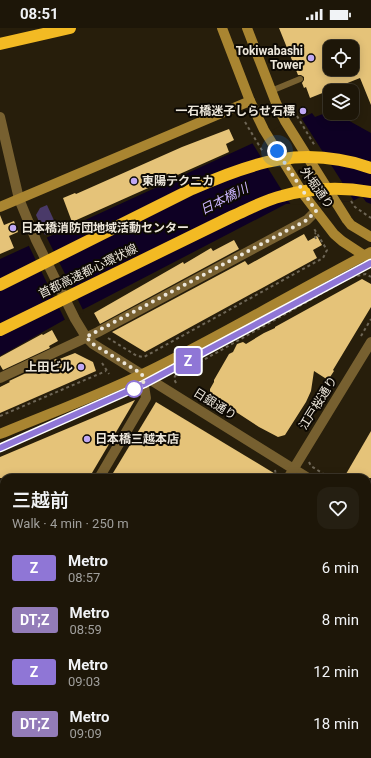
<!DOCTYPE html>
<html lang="en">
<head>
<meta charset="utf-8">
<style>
  body { margin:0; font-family:Roboto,"Noto Sans JP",sans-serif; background:#251f12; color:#f1f3f6; height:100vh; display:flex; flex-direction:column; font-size:15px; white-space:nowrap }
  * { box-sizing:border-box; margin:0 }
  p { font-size:13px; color:#a09f9c }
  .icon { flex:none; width:22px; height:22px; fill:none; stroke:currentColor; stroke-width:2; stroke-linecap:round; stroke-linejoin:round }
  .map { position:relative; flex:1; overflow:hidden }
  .panel { position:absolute; left:0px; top:446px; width:371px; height:284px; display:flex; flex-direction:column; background:#1d1608; border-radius:12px 12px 0 0; box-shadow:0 2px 10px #0003,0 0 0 1px #3b3529 }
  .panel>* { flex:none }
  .badge { padding:0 8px; border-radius:3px; font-size:14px; line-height:26px }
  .controls { position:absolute; left:323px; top:12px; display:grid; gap:8px }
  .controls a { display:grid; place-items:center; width:36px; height:36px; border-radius:8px; background:#1d1608; box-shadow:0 2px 10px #0003,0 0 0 1px #3b3529; font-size:20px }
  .you { position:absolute; width:20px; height:20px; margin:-10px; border:3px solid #fff; border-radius:50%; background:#1a73e8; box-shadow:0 0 0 6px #1a73e833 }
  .map>.badge { position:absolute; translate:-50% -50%; box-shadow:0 0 0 2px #fff }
  .round { display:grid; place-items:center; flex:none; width:42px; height:42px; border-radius:12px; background:#251f12 }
  .head { display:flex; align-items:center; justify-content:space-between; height:68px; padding:0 12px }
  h1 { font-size:19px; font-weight:600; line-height:30px }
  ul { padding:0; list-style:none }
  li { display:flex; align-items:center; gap:12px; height:52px; padding:0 12px }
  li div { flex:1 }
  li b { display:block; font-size:15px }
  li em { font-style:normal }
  li .badge { min-width:44px; font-weight:700; text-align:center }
  .status { display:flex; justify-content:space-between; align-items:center; height:28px; padding:0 20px; background:#1d1608; direction:ltr }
  .status svg { height:11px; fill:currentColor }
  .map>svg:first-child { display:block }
</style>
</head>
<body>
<div class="status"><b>08:51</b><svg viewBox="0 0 49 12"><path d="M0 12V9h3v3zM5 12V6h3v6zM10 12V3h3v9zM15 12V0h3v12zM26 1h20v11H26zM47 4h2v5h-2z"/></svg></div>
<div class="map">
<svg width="371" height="730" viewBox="0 0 371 730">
  <rect width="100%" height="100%" fill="#271e0b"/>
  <path fill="#4a3a69" d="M47,177l11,24 -13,6 -9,-20 4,-7z"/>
  <path fill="#0e0024" d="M328,84l7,1 36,20v71l-5,-2 -4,-6 -9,5 -67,3 -204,106 -82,46v-97l251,-115 61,-31 3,4z"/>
  <g fill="#271e0b">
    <path d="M300,88l54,85 -63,4 -40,-64z"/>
    <path d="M46,208l38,76 -18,10 -38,-78z"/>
  </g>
  <g fill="#e5c379" fill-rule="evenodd">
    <path d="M279,0h92v77l-11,-27 -50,20 -4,-11 -2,1 -2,-5 2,-3v-3l-3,-2h-3zM330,19h22v22h-22z"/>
    <path d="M229,101l5,11 -8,4 3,8 -157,70 -9,-24 12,-5 1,1 106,-47z"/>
    <path d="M0,187l4,10 10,-4 4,11 -9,4 5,12 -14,6z"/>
    <path d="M304,206l4,7 9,-5 5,9 -9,5 4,8 -172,94 -33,-20 133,-71 3,4z"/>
    <path d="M234,212l5,9 -139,75 -6,-11 89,-51 1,2 27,-16 2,3z"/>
    <path d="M362,251l9,5v23l-38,63 1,1 -6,9 -14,-9 -3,20 -5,11 -21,33 -7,2 -19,-10 -49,-32v-6l4,-7v-2l15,-26 4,-2 4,-8 6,-2 3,2 18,-11 11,-5v-1z"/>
    <path d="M52,302l6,11 -9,5 1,2 -47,22 -3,-5v-8l42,-23 1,1z"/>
    <path d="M75,325l18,9 3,9 -96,42v-26l10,-5 -1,-1 47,-22 1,1z"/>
    <path d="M135,372l-46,78h-89v-21z"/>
    <path d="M156,374l126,76h-172z"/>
    <path d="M371,403v47h-20l-5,-4z"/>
  </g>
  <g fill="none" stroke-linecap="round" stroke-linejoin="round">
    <g stroke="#6e6656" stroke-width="2" stroke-dasharray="3 3" stroke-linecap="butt">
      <path d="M297,88l18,30"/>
      <path d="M245,94l18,30"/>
      <path d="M351,173l4,6 16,11"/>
      <path d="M316,211l-2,-5 2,-1"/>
      <path d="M361,308l10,-17"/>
      <path d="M108,310l29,18 7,1 179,-99 4,-8 -14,-23"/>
      <path d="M102,335l7,11"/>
      <path d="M176,355l-2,-4 1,-3 176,-99 15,-3 5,3"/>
      <path d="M0,388l106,-45"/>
      <path d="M309,434l2,4 19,12"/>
      <path d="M274,450l2,-3 -1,-5"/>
      <path d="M367,473l4,3"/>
      <path d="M297,730l2,-3"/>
    </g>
    <g stroke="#776030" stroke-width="6">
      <path d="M271,63l29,-12"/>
      <path d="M367,514l4,-7"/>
      <path d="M0,695l4,2"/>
      <path d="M57,726l6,4"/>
    </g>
    <g stroke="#776030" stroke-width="10">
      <path d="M0,89l19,82 17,41 39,79 11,18 7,7 215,134"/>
      <path d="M0,350l98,-46 209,-112 9,-9"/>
      <path d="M99,450l47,-80 -4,-24"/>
      <path d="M288,450l83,-136"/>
      <path d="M367,488l4,2"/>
      <path d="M0,640l4,3"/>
      <path d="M135,726l6,4"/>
      <path d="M32,730l3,-4"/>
      <path d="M124,730l2,-4"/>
      <path d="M254,730l2,-4"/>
    </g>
    <g stroke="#a98531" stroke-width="10">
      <path d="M222,0l28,73 14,29 40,65 30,39 8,7 29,19"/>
      <path d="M247,0l29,75 9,18 62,99 4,5 20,12"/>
      <path d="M0,179l250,-106"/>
      <path d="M0,406c53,-22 108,-42 159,-68 72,-36 141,-77 212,-114"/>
    </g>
    <g stroke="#f3ba23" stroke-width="12">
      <path d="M0,16l70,-16"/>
      <path d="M0,257l192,-96c63,-28 112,-44 179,-21"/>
      <path d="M0,302l233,-114c16,-7 32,-16 49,-20 29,-8 60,-9 89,-4"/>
      <path d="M0,517l4,3"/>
      <path d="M334,726l6,4"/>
    </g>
  </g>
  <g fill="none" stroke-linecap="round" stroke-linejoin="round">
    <g stroke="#fff" stroke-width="9">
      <path id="line" d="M0,420l144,-64 227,-121"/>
    </g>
    <use href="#line" stroke="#8f76d6" stroke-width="6"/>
    <path stroke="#ece6da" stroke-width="4" stroke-dasharray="0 7.2" d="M134,361l10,-3 -2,-12 -49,-30 -7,-7 221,-117 9,-9 -39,-60"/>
  </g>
  <g fill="#c0a8f4" stroke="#0d0903" stroke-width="1.5">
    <circle cx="311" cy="30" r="4"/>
    <circle cx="303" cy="83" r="4"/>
    <circle cx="134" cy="153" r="4"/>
    <circle cx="13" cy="200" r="4"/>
    <circle cx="81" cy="339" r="4"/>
    <circle cx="87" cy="411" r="4"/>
  </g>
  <circle fill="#fff" stroke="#8f76d6" stroke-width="2" cx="134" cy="361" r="8"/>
  <g text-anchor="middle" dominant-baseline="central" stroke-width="4" stroke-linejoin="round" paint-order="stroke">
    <g font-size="12" font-weight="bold" fill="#ece6da" stroke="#0d0903" text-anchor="end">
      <text x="303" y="23">Tokiwabashi<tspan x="303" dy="14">Tower</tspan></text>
      <text x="295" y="83">一石橋迷子しらせ石標</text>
      <text x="142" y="153" text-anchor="start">東陽テクニカ</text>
      <text x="21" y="200" text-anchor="start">日本橋消防団地域活動センター</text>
      <text x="73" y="339">上田ビル</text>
      <text x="95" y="411" text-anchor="start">日本橋三越本店</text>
    </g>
    <g font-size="12" fill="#ece6da" stroke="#0d0903">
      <text transform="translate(317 160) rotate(55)">外堀通り</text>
      <text transform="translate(88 243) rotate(-26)">首都高速都心環状線</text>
      <text transform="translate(318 375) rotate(-58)">江戸桜通り</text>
      <text transform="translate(215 376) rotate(32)">日銀通り</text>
    </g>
    <g font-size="13" font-style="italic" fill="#cbb5fe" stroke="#0d0903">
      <text transform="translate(224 171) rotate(-27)">日本橋川</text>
    </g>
  </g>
</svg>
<div class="controls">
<a><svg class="icon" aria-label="locate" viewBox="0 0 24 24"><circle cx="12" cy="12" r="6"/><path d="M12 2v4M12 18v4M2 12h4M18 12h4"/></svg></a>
<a><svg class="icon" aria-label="layers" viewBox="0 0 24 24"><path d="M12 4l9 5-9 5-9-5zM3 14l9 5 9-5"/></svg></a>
</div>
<div class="you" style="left:277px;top:123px"></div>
<b class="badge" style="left:188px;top:333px;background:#8f76d6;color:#fff">Z</b>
<section class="panel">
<div class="head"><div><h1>三越前</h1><p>Walk · 4 min · 250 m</p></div><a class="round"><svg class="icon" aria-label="heart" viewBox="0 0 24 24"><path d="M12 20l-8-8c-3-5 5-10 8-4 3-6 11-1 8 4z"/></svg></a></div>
<ul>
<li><span class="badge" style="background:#8f76d6;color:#fff">Z</span><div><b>Metro</b><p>08:57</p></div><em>6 min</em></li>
<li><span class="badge" style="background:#937cb9;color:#fff">DT;Z</span><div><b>Metro</b><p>08:59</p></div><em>8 min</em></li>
<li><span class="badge" style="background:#8f76d6;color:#fff">Z</span><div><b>Metro</b><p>09:03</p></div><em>12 min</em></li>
<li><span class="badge" style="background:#937cb9;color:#fff">DT;Z</span><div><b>Metro</b><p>09:09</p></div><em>18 min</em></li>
</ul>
</section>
</div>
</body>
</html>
